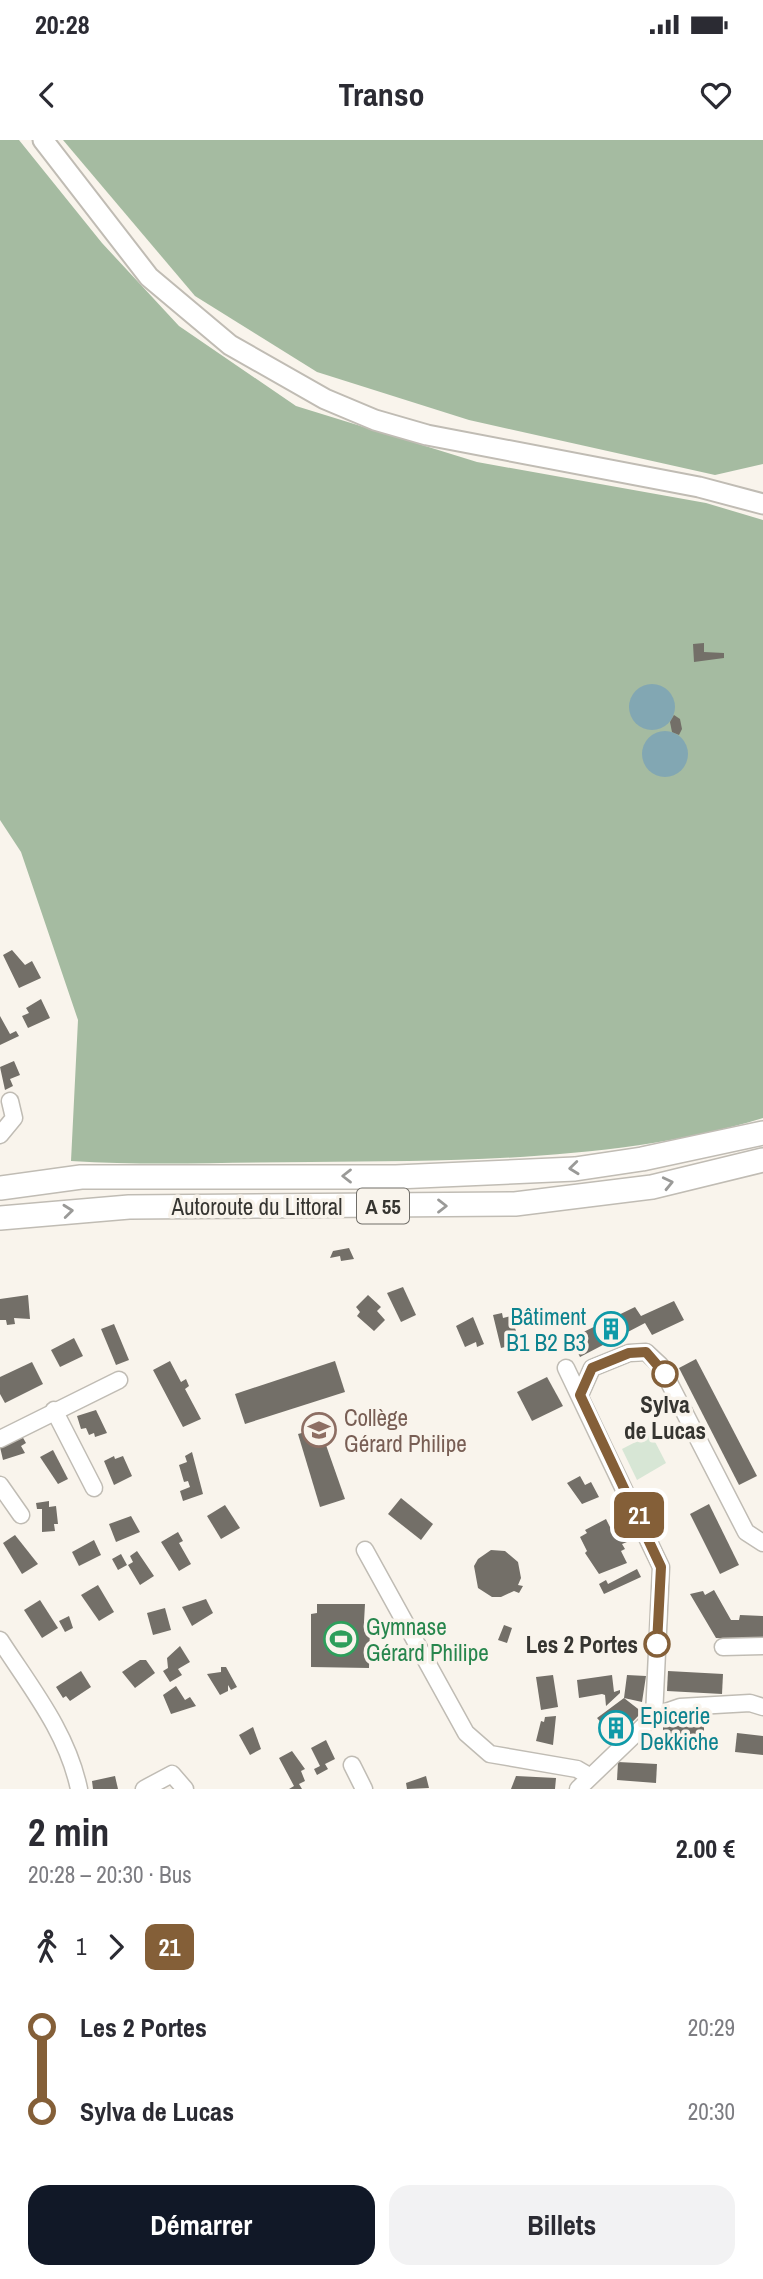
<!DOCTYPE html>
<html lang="fr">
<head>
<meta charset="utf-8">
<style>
  body { margin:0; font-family:"Archivo Narrow",sans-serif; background:#f2f2f3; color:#2b2b33; height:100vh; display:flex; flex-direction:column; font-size:26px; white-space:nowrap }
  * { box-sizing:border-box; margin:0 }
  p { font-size:23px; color:#7c7c81 }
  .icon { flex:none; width:38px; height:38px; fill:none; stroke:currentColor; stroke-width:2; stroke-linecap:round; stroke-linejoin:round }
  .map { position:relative; height:1649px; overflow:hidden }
  .drawer { display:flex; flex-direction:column; background:#fff; flex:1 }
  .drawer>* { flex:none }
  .badge { padding:0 14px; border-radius:10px; font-size:24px; line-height:46px }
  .map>.badge { position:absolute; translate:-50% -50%; box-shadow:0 0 0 4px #fff }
  .legs { display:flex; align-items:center; gap:10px; height:77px; padding:0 28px; font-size:23px }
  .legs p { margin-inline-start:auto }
  .summary { display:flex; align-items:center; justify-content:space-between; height:119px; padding:0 28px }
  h1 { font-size:38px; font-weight:700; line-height:52px }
  .cta { display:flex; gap:14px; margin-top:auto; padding:14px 28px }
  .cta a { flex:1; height:80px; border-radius:21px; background:#111827; color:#fff; font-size:28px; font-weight:700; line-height:80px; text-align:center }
  .cta a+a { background:#f2f2f3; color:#2b2b33 }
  ul { padding:0 28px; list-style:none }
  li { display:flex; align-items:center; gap:24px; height:84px; font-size:26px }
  li i { display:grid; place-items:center; width:10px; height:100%; margin:0 9px; background:currentColor }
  li i::after { content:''; width:18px; height:18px; margin:-9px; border:5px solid; border-radius:50%; background:#fff }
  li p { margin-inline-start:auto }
  li:first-child i { background:linear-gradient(#0000 50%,currentColor 0) }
  li:last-child i { background:linear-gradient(currentColor 50%,#0000 0) }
  .status { display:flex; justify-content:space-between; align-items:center; height:49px; padding:0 35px; background:#fff; direction:ltr }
  .status svg { height:19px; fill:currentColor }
  header { display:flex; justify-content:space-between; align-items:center; height:91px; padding:0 28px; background:#fff; font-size:32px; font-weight:700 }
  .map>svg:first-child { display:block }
</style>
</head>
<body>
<div class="status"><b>20:28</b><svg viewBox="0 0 49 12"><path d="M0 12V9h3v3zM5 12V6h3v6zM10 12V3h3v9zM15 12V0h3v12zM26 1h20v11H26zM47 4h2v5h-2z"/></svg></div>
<header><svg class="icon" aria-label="back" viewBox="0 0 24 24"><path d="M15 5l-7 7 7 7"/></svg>Transo<svg class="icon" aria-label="heart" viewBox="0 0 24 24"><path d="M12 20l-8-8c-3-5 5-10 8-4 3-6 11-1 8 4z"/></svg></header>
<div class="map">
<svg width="763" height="1649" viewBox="0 0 763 1649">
  <rect width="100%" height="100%" fill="#f9f4ec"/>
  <path fill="#d7e6d5" d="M651,1294l15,29 -29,17 -15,-31z"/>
  <g fill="#a5bba1">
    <path d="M0,0h19l83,103 77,83 117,80 181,56 229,41 57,17v598c-141,43 -307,43 -453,44 -79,0 -159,4 -239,-1l7,-141 -57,-168 -21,-32z"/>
    <path d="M63,0h700v324l-48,11 -246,-55 -152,-48 -122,-76z"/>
  </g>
  <g fill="#82a7b3">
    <circle cx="652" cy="567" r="23"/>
    <circle cx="665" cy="614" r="23"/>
  </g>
  <g fill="#736f68">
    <path d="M704,503v9l20,1v5l-30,4 -1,-18z"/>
    <path d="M674,575l6,4 2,10 -3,6 -7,-3 -2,-10z"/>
    <path d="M12,810l13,15 7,-4 9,17 -22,10 -16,-33z"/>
    <path d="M41,859l9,19 -22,10 -6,-12 7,-3 -3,-5z"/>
    <path d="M0,876l10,18 6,-3 3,5 -19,9z"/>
    <path d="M14,921l6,14 -10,4 3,7 -8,4 -5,-23z"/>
    <path d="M349,1108l5,11 -13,2 -1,-5 -10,2 3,-7z"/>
    <path d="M403,1147l13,28 -15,7 -14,-29z"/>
    <path d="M28,1155l2,24 -16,-1 1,6 -8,1 -1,-5h-6v-21z"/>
    <path d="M368,1155l13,12 -4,4 8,9 -11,11 -17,-15 3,-4 -4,-5z"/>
    <path d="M674,1161l10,19 -32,15 -7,-12 -65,34 -9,-19 64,-31 6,9z"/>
    <path d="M502,1173l1,5 8,-2 9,27 -19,5 -8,-33z"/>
    <path d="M473,1177l11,27 -7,3 -1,-5 -11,5 -9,-21z"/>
    <path d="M114,1184l15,36 -13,5 -15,-36z"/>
    <path d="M74,1198l9,18 -23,11 -9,-17z"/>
    <path d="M696,1219l61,117 -18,9 -60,-117z"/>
    <path d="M170,1221l11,21 5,-3 3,7 -4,3 16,30 -18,8 -30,-57z"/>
    <path d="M335,1221l10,31 -100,32 -10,-30z"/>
    <path d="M32,1222l11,22 -38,19 -5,-9v-17z"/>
    <path d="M547,1237l16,29 -31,15 -15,-29z"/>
    <path d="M96,1270l11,23 -12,4 -1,-4 -5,2 -3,-7 -5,1 -4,-13z"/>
    <path d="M320,1288l25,71 -25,8 -22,-73z"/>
    <path d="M22,1296l4,7 -5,3 4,7 -22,7 -3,-13z"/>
    <path d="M53,1310l15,29 -10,5 -18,-27z"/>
    <path d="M192,1312l11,42 -20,7 -3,-10 10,-4 -2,-6 -4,1 -5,-17 8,-3 -2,-6z"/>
    <path d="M114,1316l1,3 8,-3 9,20 -18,9 -10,-24z"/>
    <path d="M580,1336l5,9 6,-3 8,15 -17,7 -15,-21z"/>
    <path d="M401,1358l32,26 -12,16 -33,-26z"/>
    <path d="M49,1361v6l7,-1 2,18h-4l1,7 -13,1v-23h-5l-1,-6z"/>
    <path d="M709,1364l30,61 -19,9 -30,-60z"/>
    <path d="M225,1365l15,23 -19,11 -14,-23z"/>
    <path d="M131,1376l9,16 -24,10 -7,-18z"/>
    <path d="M606,1379l4,8 9,-1 8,16 -5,2 3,5 -4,2 6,12 -28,11 -14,-21 2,-2 -7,-14 7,-4 -2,-3z"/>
    <path d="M178,1392l5,9 -4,2 12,21 -12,7 -18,-29z"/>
    <path d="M15,1395l23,29 -16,10 -19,-31z"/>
    <path d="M94,1400l7,15 -22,11 -7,-14z"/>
    <path d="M491,1410l14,1 13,11 3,16 -3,7 5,1 -4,7 -5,-2 -13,6h-9l-14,-9 -4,-22 4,-7z"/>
    <path d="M137,1411l17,25 -14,9 -12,-20 5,-3 -3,-6z"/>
    <path d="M121,1414l6,11 -9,5 -6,-11z"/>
    <path d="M637,1429l4,8 -37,17 -5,-10 7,-4 2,4z"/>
    <path d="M98,1445l16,27 -15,9 -18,-26z"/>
    <path d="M714,1450l17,30h8l1,-5 23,1v24l-47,-2 -26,-44 13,-3 2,4z"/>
    <path d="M206,1459l7,14 -21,13 -10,-19z"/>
    <path d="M40,1460l18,28 -16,10 -18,-28z"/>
    <path d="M317,1464h48l-1,18h6l-1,46 -58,-1v-53l6,-1z"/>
    <path d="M165,1468l6,22 -18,5 -6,-22z"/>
    <path d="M69,1476l4,12 -8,4 -6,-11z"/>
    <path d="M504,1485l8,3 -5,15 -9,-3z"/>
    <path d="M180,1506l10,16 -12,7 4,6 -12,7 -7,-11 5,-3 -1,-10z"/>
    <path d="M140,1520h6l9,13 -20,15 -13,-16z"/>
    <path d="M221,1527h5l11,20 -6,3 -3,-5v6l-8,4 -13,-21 14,-2z"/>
    <path d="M81,1531l10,16 -21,14 -4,-5 -3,2 -7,-11z"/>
    <path d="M668,1531l55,3 -1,20 -55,-3z"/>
    <path d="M553,1535l5,32 -17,3 -5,-33z"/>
    <path d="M612,1535l2,17 6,-2v3l-14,13 -1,-11 -3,-1 -23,4 -2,-18z"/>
    <path d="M627,1535l19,1 -4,26 -18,-4 18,14 -26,27 -19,-21 27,-20z"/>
    <path d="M176,1546l9,14 5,-3 6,9 -25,8 -8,-19z"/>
    <path d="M556,1576l-3,29 -17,-4 5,-20 3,1 1,-5z"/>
    <path d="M663,1580l41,1v17l-7,-1v4l-28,-1v-4h-6z"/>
    <path d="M253,1587l8,22 -11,6 -11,-20z"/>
    <path d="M737,1593l26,3v19l-28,-3z"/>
    <path d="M326,1600l9,19 -10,5 3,5 -11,6 -3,-6 6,-3 -9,-18z"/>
    <path d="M292,1611l13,18 -4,2 4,10 -6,3 3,5h-13l5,-3 -15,-28z"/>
    <path d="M618,1622l39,2 -1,19 -39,-3z"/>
    <path d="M115,1636l3,13h-25l-1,-8z"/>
    <path d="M426,1636l3,12 -22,1 -1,-6z"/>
    <path d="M516,1636l40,2 -1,11h-44z"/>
  </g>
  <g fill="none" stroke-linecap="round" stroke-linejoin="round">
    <g stroke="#c0bcb4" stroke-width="19">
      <g id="minor">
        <path d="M0,995l14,-17 -4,-17"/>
        <path d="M566,1228l95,199 -7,149"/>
        <path d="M580,1255l12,-27 37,-15 17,-1 14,13 86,167 17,11"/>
        <path d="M54,1270l40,78"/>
        <path d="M0,1299l119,-59"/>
        <path d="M0,1345l21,30"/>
        <path d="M365,1410l101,183 24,21 87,15 12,7"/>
        <path d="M0,1500c31,48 67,92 79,149"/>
        <path d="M723,1507l40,-1"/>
        <path d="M352,1625l12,24"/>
        <path d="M144,1649l28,-15 13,15"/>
        <path d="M578,1649l76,-73 26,-9 70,-4 13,4"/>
      </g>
    </g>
    <g stroke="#c0bcb4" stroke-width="23">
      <path id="major" d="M43,0l106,137 81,68 95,54 50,21 52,15 272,52 64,17"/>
    </g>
    <g stroke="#c0bcb4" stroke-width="26">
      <g id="highway">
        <path d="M0,1048l81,-11h315l179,-8 67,-10 121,-26"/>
        <path d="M0,1078l129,-11 386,-3 137,-17 111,-27"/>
      </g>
    </g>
    <use href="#minor" stroke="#fff" stroke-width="16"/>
    <use href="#major" stroke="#fff" stroke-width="19"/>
    <use href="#highway" stroke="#fff" stroke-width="23"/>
  </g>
  <defs><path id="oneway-chevron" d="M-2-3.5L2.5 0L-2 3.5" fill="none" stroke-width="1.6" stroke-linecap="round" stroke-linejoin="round" transform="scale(1.75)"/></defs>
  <g stroke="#9a9a98">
    <use href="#oneway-chevron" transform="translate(574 1028) rotate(174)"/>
    <use href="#oneway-chevron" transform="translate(347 1036) rotate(-180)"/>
    <use href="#oneway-chevron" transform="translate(668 1043) rotate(-13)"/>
    <use href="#oneway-chevron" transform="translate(442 1066)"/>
    <use href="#oneway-chevron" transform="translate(68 1071) rotate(-6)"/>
  </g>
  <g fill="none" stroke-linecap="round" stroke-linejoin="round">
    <g stroke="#fff" stroke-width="16">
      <path id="line-1" d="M657,1504l4,-77 -81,-172 12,-27 37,-15 17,-1 19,22"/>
    </g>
    <use href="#line-1" stroke="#845f38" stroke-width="10"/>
  </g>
  <defs>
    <g id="building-ring" transform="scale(1.75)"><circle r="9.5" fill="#f9f4ec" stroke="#0f9aa8" stroke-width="1.5"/><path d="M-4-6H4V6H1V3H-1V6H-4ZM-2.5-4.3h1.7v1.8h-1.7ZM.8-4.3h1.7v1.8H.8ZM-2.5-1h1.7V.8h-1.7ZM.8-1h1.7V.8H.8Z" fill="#0f9aa8"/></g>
    <g id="school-ring" transform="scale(1.75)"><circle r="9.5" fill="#f9f4ec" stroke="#8d6e63" stroke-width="1.5"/><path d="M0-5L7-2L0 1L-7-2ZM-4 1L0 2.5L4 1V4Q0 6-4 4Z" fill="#8d6e63"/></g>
    <g id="stadium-ring" transform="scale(1.75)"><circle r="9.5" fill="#f9f4ec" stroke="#2e9e5b" stroke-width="1.5"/><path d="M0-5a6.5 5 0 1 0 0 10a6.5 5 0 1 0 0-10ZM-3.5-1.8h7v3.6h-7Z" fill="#2e9e5b"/></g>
  </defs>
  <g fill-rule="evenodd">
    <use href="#building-ring" x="611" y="1189"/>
    <use href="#school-ring" x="319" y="1290"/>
    <use href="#stadium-ring" x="341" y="1499"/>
    <use href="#building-ring" x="616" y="1588"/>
  </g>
  <g fill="#fff" stroke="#845f38" stroke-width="3.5">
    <circle cx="665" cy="1234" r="12"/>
    <circle cx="657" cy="1504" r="12"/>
  </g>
  <g text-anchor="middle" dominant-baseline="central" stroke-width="7" stroke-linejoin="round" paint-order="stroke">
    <rect fill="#f9f4ec" stroke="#706e69" stroke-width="2" x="357" y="1048.5" width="52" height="35" rx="5"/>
    <g font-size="21" font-weight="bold" fill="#363531">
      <text x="383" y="1066">A 55</text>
    </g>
    <g font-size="23" fill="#363531" stroke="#f9f4ec">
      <text x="257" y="1066">Autoroute du Littoral</text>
    </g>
    <g font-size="23" fill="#0d838f" stroke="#f9f4ec" text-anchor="end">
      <text x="586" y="1176">Bâtiment<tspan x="586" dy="26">B1 B2 B3</tspan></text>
      <text x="640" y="1575" text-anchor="start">Epicerie<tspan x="640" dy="26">Dekkiche</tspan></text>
    </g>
    <g font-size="23" font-weight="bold" fill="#363531" stroke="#f9f4ec">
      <text x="665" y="1264">Sylva<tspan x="665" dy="26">de Lucas</tspan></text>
      <text x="638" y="1504" text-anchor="end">Les 2 Portes</text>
    </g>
    <g font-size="23" fill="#785e54" stroke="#f9f4ec" text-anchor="start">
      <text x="344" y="1277">Collège<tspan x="344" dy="26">Gérard Philipe</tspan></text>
    </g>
    <g font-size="23" fill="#27864d" stroke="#f9f4ec" text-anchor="start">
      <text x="366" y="1486">Gymnase<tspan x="366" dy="26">Gérard Philipe</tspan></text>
    </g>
  </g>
</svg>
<b class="badge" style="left:639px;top:1375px;background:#845f38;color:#fff">21</b>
</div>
<section class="drawer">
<div class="summary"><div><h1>2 min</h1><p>20:28 – 20:30 · Bus</p></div><b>2.00 €</b></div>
<div class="legs"><svg class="icon" aria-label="walk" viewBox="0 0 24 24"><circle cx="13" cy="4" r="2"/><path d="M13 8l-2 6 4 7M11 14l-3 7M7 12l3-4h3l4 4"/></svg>1<svg class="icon" aria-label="forward" viewBox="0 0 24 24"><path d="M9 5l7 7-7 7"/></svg><b class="badge" style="background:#845f38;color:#fff">21</b></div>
<ul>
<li><i style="color:#845f38"></i><b>Les 2 Portes</b><p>20:29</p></li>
<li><i style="color:#845f38"></i><b>Sylva de Lucas</b><p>20:30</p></li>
</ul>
<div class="cta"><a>Démarrer</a><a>Billets</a></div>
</section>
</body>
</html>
